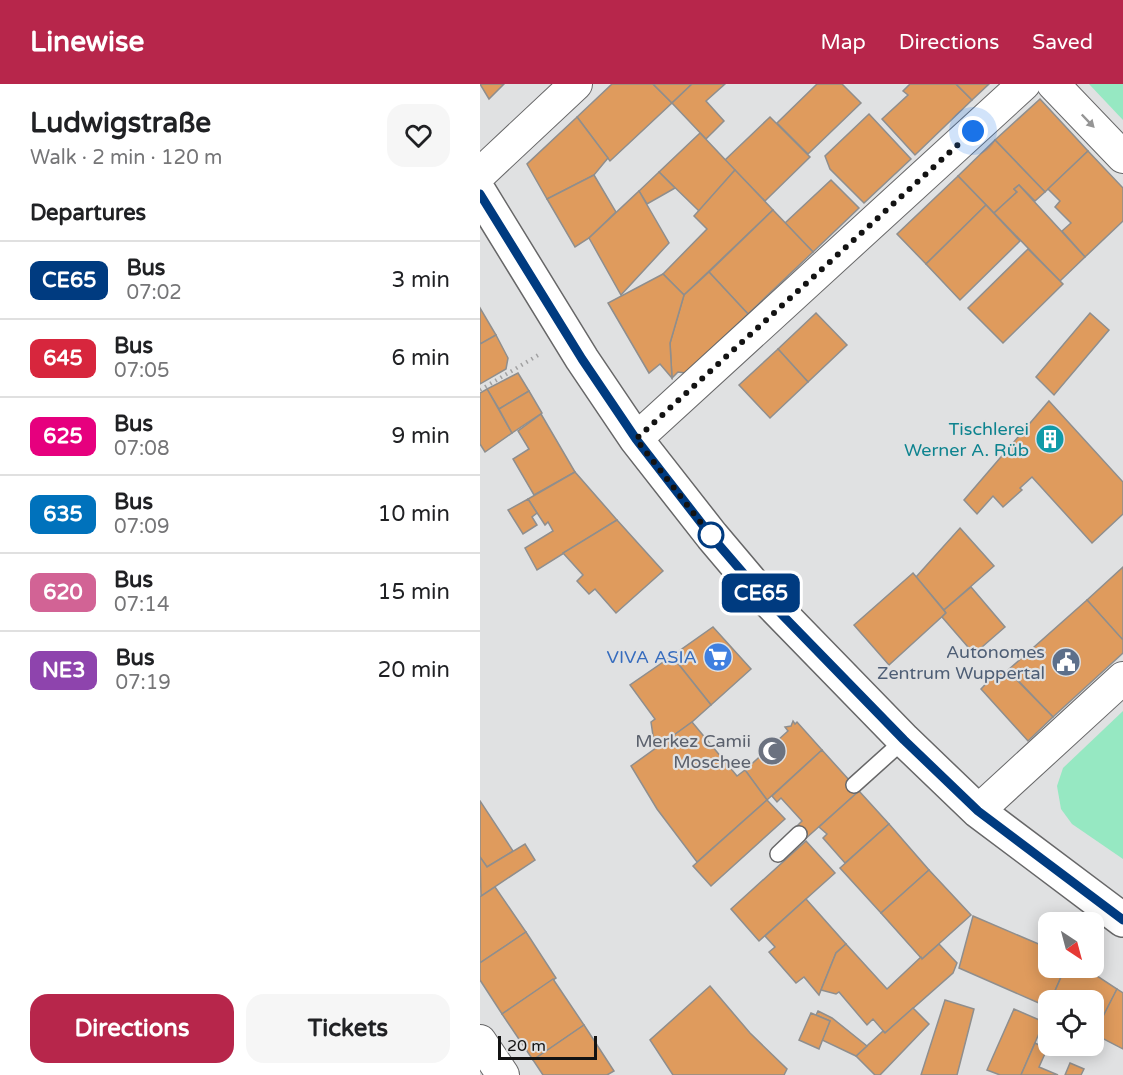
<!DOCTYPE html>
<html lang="en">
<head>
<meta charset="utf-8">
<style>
  body { margin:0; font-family:"Varela Round",sans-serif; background:#f6f6f6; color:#202124; height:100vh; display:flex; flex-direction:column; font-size:22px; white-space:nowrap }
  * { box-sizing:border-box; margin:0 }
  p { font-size:20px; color:#757577 }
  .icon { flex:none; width:33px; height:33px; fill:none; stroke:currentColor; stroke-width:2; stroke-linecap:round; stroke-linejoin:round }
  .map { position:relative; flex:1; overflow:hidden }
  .side { display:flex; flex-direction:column; background:#fff; width:480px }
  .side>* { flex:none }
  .badge { padding:0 12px; border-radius:9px; font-size:21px; line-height:39px }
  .needle { width:39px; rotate:144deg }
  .controls { position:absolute; left:558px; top:828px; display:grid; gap:12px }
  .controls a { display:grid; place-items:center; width:66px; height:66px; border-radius:12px; background:#fff; box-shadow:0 3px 15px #0003; font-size:30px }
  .scale { position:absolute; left:18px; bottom:15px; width:99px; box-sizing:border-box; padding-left:6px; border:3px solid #131313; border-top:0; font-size:16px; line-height:21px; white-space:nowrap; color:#131313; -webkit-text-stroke:4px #e0e1e2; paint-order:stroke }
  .you { position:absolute; width:30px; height:30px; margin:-15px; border:4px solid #fff; border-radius:50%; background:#1a73e8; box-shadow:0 0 0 9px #1a73e833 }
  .map>.badge { position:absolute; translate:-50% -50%; box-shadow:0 0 0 3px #fff }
  h2 { padding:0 30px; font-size:22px; line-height:54px }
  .round { display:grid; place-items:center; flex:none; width:63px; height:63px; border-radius:18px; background:#f6f6f6 }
  .headline { display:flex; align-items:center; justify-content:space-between; height:102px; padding:0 30px }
  h1 { font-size:28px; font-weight:700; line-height:45px }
  .action { display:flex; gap:12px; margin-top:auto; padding:12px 30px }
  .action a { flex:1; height:69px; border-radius:18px; background:#b7264b; color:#fff; font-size:24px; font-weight:700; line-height:69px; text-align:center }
  .action a+a { background:#f6f6f6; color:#202124 }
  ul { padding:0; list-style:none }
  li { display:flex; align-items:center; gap:18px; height:78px; padding:0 30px; border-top:2px solid #e0e0e0 }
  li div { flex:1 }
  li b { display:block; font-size:22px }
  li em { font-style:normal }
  li .badge { min-width:66px; font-weight:700; text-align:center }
  header { display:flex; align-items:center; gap:36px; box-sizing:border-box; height:84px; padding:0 30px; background:#b7264b; color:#fff }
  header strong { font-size:28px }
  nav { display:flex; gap:33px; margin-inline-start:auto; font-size:21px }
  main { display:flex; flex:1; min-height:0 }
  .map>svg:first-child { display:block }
</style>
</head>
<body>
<header>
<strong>Linewise</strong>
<nav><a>Map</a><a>Directions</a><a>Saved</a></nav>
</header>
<main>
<section class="side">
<div class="headline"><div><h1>Ludwigstraße</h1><p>Walk · 2 min · 120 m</p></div><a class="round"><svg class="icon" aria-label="heart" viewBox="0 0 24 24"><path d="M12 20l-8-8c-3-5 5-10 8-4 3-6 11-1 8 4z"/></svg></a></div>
<h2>Departures</h2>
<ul>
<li><span class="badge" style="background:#003b80;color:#fff">CE65</span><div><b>Bus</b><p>07:02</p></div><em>3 min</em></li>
<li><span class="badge" style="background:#d7263d;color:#fff">645</span><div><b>Bus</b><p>07:05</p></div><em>6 min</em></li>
<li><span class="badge" style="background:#e6007e;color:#fff">625</span><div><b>Bus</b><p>07:08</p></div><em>9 min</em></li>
<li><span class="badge" style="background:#0072bc;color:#fff">635</span><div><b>Bus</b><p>07:09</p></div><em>10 min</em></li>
<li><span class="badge" style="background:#d26395;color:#fff">620</span><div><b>Bus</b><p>07:14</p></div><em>15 min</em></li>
<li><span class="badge" style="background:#8e44ad;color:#fff">NE3</span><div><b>Bus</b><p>07:19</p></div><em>20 min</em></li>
</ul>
<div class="action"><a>Directions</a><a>Tickets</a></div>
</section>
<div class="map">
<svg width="643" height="991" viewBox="0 0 643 991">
  <rect width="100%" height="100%" fill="#e0e1e2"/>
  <g fill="#96e8c2">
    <path d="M609,0h34v36z"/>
    <path d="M643,627v148l-51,-35 -11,-15 -4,-23 6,-18z"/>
  </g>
  <g fill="#df9b5d" stroke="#8f8e8d" stroke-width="1.5">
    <path d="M0,0h24l-15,15z"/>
    <path d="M132,0h41l19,19 -62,58 -33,-44z"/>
    <path d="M173,0h39l-20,19z"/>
    <path d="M212,0h33l-19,17 18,20 -18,18 -34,-36z"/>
    <path d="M337,0h25l19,19 -53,51 -31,-31z"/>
    <path d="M430,0h46l16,16 -57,55 -33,-36 26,-24 -5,-4z"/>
    <path d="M476,0h33l-17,16z"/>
    <path d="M560,15l48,52 -43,41 -50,-52z"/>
    <path d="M389,30l42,45 -47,44 -34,-34 -5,-13z"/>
    <path d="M97,33l31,41 -14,17 -47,24 -20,-35z"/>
    <path d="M290,33l40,40 -45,44 -40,-41z"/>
    <path d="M220,49l35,37 -36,41 -40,-39z"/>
    <path d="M515,56l50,52 -10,9 -16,-16 -5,4 3,3 -23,21 -36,-37z"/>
    <path d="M608,67l35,37v33l-38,36 -23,-26 9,-8 -16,-16 5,-6 -12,-12z"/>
    <path d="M255,86l38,40 -89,85 -21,-21 44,-45 -13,-13z"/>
    <path d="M179,88l16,16 -28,16 -8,-13z"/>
    <path d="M114,91l22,37 -27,26 -14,9 -28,-48z"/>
    <path d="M478,92l28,29 -60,59 -29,-30z"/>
    <path d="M351,96l28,28 -46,44 -28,-29z"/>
    <path d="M539,101l66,72 -25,24 -66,-68 23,-21 -3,-3z"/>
    <path d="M159,107l30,52 -48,52 -32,-57z"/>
    <path d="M506,121l34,36 -60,59 -34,-36z"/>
    <path d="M293,126l40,42 -65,62 -39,-42z"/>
    <path d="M548,165l35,35 -60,59 -35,-35z"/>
    <path d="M229,188l39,42 -62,59 -8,-1 -6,6 -2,-35 14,-48z"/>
    <path d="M183,190l21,21 -14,48 2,35 -12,-14 -11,9 -41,-70z"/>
    <path d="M0,224l16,27 -16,9z"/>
    <path d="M336,229l31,32 -39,37 -30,-33z"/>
    <path d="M610,229l19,17 -55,65 -18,-18z"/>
    <path d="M16,251l12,23 -2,11 -26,15v-40z"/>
    <path d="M298,265l30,33 -38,36 -31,-33z"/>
    <path d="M38,289l11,18 -30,18 -12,-20z"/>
    <path d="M7,305l25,44 -27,19 -5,-8v-51z"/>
    <path d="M49,307l13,22 -30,20 -13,-24z"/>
    <path d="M569,317l74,81v32l-31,29 -60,-66 -12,11 2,2 -19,17 -10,-11 -16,18 -13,-14z"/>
    <path d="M61,330l34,58 -41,23 -21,-36 16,-10 -11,-18z"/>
    <path d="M95,388l42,48 -80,50 -12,-22 28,-17 -5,-9 -3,3 -17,-26z"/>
    <path d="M48,415l9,14 -5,4 5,8 -14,9 -15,-24z"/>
    <path d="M137,436l46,51 -47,42 -21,-24 -6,5 -12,-13 6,-6 -20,-22z"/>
    <path d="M480,444l34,38 -50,44 -28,-33z"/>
    <path d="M643,483v73l-36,-40z"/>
    <path d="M433,489l33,40 -57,52 -35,-40z"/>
    <path d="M491,503l34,40 -31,27 -32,-37 4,-4 -2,-3z"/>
    <path d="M607,516l36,40v13l-70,64 -45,-47z"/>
    <path d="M233,543l38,42 -40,36 -39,-49z"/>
    <path d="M192,572l39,49 -19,17 -37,27 -4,-27 4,-3 -25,-34z"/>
    <path d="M519,586l9,8 4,-3 41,42 -25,24 -47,-52z"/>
    <path d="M313,637l2,3 2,-2 25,28 -55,50 -22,-30 43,-39 -3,-4 6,-1z"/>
    <path d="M212,638l45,54 8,-6 22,30 -70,62 -40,-53 -26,-43z"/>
    <path d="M342,666l37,41 -55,49 -10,-11 8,-8 -21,-23 -4,4 -5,-6z"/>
    <path d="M379,707l30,33 -44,39 -22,-25 4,-4 -8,-7z"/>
    <path d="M287,716l18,19 -74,67 -18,-20z"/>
    <path d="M0,717l33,50 -26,16 -7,-10z"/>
    <path d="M409,740l40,46 -48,43 -41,-45z"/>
    <path d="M326,757l29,32 -76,68 -28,-32z"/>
    <path d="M45,760l10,16 -54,36 -1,-39 7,10z"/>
    <path d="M449,786l42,45 -49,44 -41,-46z"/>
    <path d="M15,803l31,45 -46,31v-66z"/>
    <path d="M326,815l40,45 -10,9 -17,42 -15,-18 -8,6 -27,-31 6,-5 -10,-11z"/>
    <path d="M493,832l75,32v20h17l-14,32h-3v7l-89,-39z"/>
    <path d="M46,848l30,46 -54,36 -22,-34v-17z"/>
    <path d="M366,860l41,45 34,-32 1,2 17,-15 18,19 -4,10 -68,60 -12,-14 -6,6 -28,-33 -3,2 -15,-4 15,-37z"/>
    <path d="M585,884h20l32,21 -23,46v-35h-43z"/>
    <path d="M73,895l31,46 -51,35 -31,-46z"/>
    <path d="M230,902l40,47 37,36 -3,6h-111l-23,-35z"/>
    <path d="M637,905l6,4v56l-29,-15z"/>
    <path d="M465,916l29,9 -17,66h-36z"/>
    <path d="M433,924l16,16 -49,51h-5l-19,-19 27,-25 2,2z"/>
    <path d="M534,925l30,13 -23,53h-21l-13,-5z"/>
    <path d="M338,927l14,7 35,28 -11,10 -34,-16 8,-19 -14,-6z"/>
    <path d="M331,929l19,8 -11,28 -20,-9z"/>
    <path d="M104,941l30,46 -7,4h-64l-10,-15z"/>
    <path d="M555,959l12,6 -8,18 19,8h-37z"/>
    <path d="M590,979l14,6 -3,6h-16z"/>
  </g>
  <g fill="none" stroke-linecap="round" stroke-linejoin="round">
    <g stroke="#676768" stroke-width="18">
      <g id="lane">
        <path d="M374,701l50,-45"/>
        <path d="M298,770l21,-20"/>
      </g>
    </g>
    <g stroke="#676768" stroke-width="34">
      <g id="street">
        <path d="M573,0l70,73"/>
        <path d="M0,90l96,-90"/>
        <path d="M156,355l388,-355"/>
        <path d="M498,727l145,-133"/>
        <path d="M0,957l23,34"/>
      </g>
    </g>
    <g stroke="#676768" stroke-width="36">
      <path id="secondary" d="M0,109l102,166 54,80 76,97 44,52 148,152 74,71 145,109"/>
    </g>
    <path stroke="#a1a1a2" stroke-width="4" stroke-dasharray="1.5 4.5" stroke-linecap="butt" d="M0,306l60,-36"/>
    <use href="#lane" stroke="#fff" stroke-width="15"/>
    <use href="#street" stroke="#fff" stroke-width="32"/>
    <use href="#secondary" stroke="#fff" stroke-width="33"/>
  </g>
  <defs><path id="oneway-solid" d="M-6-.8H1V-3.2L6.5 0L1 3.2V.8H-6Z" transform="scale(1.5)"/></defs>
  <use fill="#959595" href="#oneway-solid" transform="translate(608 37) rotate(46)"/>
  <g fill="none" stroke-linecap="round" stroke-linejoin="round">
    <g stroke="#fff" stroke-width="14">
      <path id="line" d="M0,110l102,165 54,80 76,98 44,51 148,152 74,71 145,109"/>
    </g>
    <use href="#line" stroke="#003b80" stroke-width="9"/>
    <path stroke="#131313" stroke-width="6" stroke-dasharray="0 10.8" d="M231,451l1,2 -76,-98 337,-308"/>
  </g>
  <defs>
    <g id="building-disc" transform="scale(1.5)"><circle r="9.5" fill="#0f9aa8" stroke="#e0e1e2"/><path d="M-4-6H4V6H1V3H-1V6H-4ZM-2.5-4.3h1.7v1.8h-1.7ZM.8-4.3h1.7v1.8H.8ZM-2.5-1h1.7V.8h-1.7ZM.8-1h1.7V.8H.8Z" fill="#fff"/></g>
    <g id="supermarket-disc" transform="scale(1.5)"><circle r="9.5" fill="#3f7fe0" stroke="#e0e1e2"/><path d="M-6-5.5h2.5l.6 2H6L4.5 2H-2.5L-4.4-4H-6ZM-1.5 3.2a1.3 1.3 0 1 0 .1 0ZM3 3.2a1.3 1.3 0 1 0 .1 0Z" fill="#fff"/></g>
    <g id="civic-disc" transform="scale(1.5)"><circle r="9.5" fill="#5c6f8a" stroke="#e0e1e2"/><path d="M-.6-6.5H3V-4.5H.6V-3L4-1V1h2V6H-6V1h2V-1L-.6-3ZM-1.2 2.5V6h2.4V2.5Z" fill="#fff"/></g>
    <g id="mosque-disc" transform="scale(1.5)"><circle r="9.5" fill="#6b7280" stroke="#e0e1e2"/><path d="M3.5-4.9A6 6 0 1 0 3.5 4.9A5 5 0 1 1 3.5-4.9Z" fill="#fff"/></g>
  </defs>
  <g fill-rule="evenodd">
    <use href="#building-disc" x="570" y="355"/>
    <use href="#supermarket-disc" x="238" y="573"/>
    <use href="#civic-disc" x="586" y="578"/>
    <use href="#mosque-disc" x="292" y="667"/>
  </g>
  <circle fill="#fff" stroke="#003b80" stroke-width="3" cx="231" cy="451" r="12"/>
  <g text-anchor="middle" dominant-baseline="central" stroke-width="4.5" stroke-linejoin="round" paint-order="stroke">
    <g font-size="18" fill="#0d838f" stroke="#e0e1e2" text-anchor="end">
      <text x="549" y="345">Tischlerei<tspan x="549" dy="21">Werner A. Rüb</tspan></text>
    </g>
    <g font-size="18" fill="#4e5e75" stroke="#e0e1e2" text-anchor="end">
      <text x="565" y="568">Autonomes<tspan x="565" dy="21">Zentrum Wuppertal</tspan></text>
    </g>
    <g font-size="18" fill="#366cbe" stroke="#e0e1e2" text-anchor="end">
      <text x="217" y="573">VIVA ASIA</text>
    </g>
    <g font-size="18" fill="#5b616d" stroke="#e0e1e2" text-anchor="end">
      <text x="271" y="657">Merkez Camii<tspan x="271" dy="21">Moschee</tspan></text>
    </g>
  </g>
</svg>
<div class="controls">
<a><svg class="needle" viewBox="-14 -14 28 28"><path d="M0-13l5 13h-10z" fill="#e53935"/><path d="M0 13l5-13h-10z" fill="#757577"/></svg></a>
<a><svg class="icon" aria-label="locate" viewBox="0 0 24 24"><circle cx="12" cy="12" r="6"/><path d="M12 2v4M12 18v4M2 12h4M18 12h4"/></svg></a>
</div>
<div class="scale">20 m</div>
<div class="you" style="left:493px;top:47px"></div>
<b class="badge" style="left:281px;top:509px;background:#003b80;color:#fff">CE65</b>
</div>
</main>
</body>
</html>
